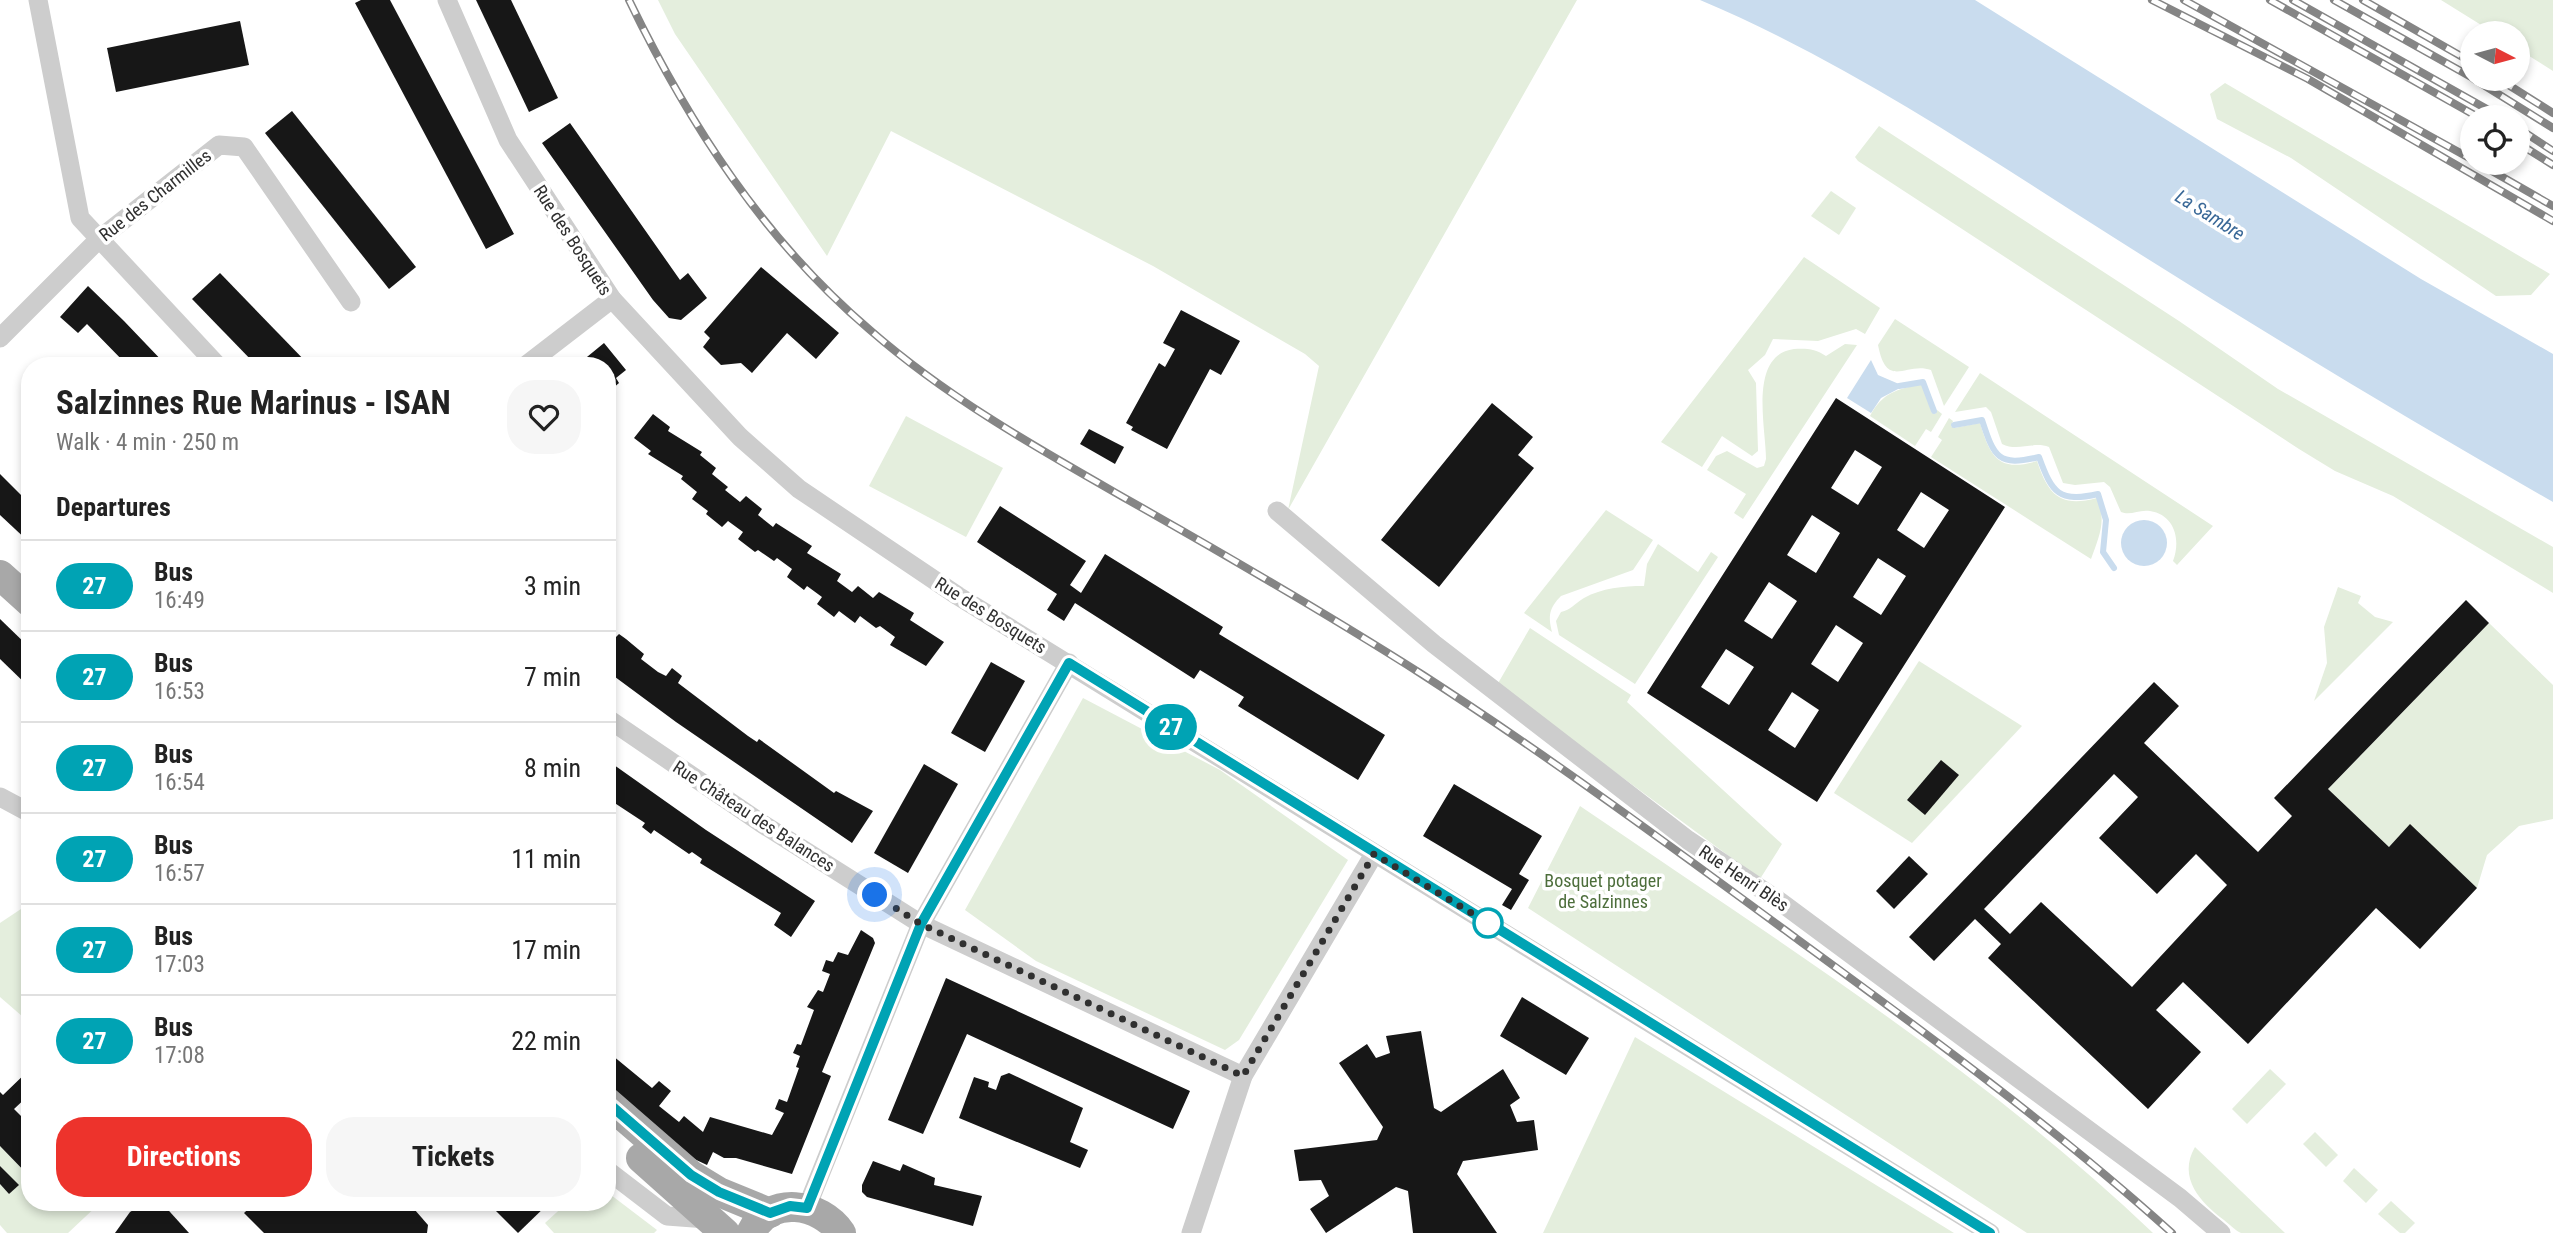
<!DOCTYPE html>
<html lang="en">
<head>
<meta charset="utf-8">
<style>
  body { margin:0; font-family:"Roboto Condensed",sans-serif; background:#f6f6f6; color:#222; height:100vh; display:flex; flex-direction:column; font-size:26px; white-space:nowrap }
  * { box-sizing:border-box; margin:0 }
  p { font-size:23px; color:#767676 }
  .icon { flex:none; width:38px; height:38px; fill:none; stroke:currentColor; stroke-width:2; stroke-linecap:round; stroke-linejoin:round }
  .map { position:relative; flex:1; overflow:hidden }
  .details { position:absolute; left:21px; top:357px; width:595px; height:854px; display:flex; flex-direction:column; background:#fff; border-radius:28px; box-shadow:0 4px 10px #0003 }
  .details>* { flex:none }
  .badge { padding:0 14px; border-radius:23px; font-size:24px; line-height:46px }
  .needle { width:46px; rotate:96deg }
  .fabs { position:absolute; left:2460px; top:21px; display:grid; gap:14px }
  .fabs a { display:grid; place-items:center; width:70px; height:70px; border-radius:50%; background:#fff; box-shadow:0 4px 10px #0003; font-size:35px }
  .you { position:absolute; width:35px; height:35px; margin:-18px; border:5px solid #fff; border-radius:50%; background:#1a73e8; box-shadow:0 0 0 10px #1a73e833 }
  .map>.badge { position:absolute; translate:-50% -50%; box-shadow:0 0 0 4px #fff }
  h2 { padding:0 35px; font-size:26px; line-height:63px }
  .round { display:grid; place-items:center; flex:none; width:74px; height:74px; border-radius:28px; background:#f6f6f6 }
  .overview { display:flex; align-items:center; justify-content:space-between; height:119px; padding:0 35px }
  h1 { font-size:33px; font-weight:700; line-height:52px }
  .cta { display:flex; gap:14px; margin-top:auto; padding:14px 35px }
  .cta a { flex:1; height:80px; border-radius:28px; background:#ed332c; color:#fff; font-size:28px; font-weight:700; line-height:80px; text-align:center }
  .cta a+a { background:#f6f6f6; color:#222 }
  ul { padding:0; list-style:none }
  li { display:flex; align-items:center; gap:21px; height:91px; padding:0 35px; border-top:2px solid #e0e0e0 }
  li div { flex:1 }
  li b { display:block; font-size:26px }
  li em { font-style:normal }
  li .badge { min-width:77px; font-weight:700; text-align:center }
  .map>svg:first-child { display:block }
</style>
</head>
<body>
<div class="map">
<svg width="2553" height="1233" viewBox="0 0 2553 1233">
  <rect width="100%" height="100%" fill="#fff"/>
  <g fill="#e4eedd">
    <path d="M658,0h919l-289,510 31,-144 -14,-12 -152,-88 -262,-135 -64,125 -152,-222z"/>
    <path d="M2441,0h112v71l-35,-22v-16h-24z"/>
    <path d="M2225,83l325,191 -19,21 -35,1 -205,-138 -74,-39 -7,-25z"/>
    <path d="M1879,126l300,195 99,68 275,158v46l-160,-97 -58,-25 -36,-22 -441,-288 -3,-4z"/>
    <path d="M1831,191l25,17 -17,27 -28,-19z"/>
    <path d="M1804,257l76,51 -15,26 -9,-5 -38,12 -45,-2 -8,16 -17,15 8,13 2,68 -6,5 -30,-20 -20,31 -41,-25z"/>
    <path d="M1895,319l74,48 -25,39 -13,-36c-25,-9 -44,21 -53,-25z"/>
    <path d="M1845,344l12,1 -114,174 -9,-6 12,-19 -39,-24 9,-14 11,-5 30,17 7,-2 2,-7c0,-31 -18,-104 28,-110 12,-1 22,0 32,7z"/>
    <path d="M1980,373l233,153 -36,39 -4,-4c8,-21 2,-46 -23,-50 -11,-2 -19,5 -29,1l-11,-25 -6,-5 -29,3 -12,-2 -14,-36c-16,-6 -31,5 -47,-3l-11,-32 -5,-5 -31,5z"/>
    <path d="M1922,384l10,29 3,1 2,-4 5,4 -11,18 -5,-3 -11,17 -45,-30c12,-23 27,-27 52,-32z"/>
    <path d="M906,416l97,52 -37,69 -97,-51z"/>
    <path d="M1949,418l4,3 -2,5 3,2 26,-5c10,33 18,50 57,38 11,33 22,47 60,37 10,22 2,39 -6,61l-160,-102 11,-17 -4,-3z"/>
    <path d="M1606,510l47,30 -20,30 -72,26c-12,12 -13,20 -9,36l-28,-19z"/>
    <path d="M1658,544l40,28 13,-20 7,5 -83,127 -76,-49 -3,-14 5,-9c10,-2 13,-8 23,-14 18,-10 39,-12 60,-12l3,-22z"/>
    <path d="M2338,587l23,9 -3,7 17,14 18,5 -79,79 13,-38 -3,-36z"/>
    <path d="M2489,623l64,62v134l-34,7 -32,29 -10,33 -67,-63 -21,22 -61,-58z"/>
    <path d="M1530,628l101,67 -4,7 155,142 -22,35 -263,-194z"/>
    <path d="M1919,661l103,65 -110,117 -78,-50z"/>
    <path d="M1083,698l137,72 128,90 -109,180 -14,10 -189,-89 -71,-51z"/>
    <path d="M1580,806c196,134 401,263 573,427h-126l-499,-325z"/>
    <path d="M21,909l9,10v104l-30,-26v-74z"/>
    <path d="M1635,1037l319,196h-411z"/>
    <path d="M2270,1069l16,15 -39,40 -15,-15z"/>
    <path d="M2315,1132l23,23 -12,12 -23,-23z"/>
    <path d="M0,1146l30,31v25h71l-33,31h-61l-7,-8v-41l9,10 9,-9 -18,-19z"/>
    <path d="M2195,1147l2,2 88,84c-13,0 -31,0 -44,0 -5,-2 -12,-9 -17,-13 -23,-17 -47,-42 -29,-73z"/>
    <path d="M2354,1168l24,22 -12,13 -23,-22z"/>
    <path d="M607,1192l50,38 -3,3h-100l-9,-10 23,-21h39z"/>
    <path d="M2391,1201l24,22 -10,10h-5l-22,-19z"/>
  </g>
  <g fill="#c9dcee">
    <path d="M1700,0h275l446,279 132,75v148c-149,-85 -295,-173 -440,-265 -134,-85 -266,-175 -413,-237z"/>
    <path d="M1871,360l7,15 21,9 1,4 -19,10 -10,15 -24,-15z"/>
    <circle cx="2144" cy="543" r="23"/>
  </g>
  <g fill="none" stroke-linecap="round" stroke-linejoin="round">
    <g stroke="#c9dcee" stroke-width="6">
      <path d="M1899,386l24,-4 11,29"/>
      <path d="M1954,425l28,-5c12,37 16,47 57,37 13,36 20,46 59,37l8,26 -3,32 11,16"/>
    </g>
  </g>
  <g fill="#171717" fill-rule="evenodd">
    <path d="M361,0h29l124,234 -28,15 -131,-246z"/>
    <path d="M476,0h35l47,98 -29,14z"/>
    <path d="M240,21l9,44 -133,27 -9,-44z"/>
    <path d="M292,111l124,156 -27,22 -124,-156z"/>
    <path d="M570,123l110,157 8,-7 19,25 -26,22 -12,-2 -16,-18 -111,-157z"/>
    <path d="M761,267l78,66 -23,26 -29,-26 -35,40 -11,-10 -20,2 -18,-18 7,-9 -6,-6z"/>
    <path d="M220,273l90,93h-53l-65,-67z"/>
    <path d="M88,286l36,35 43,45h-39l-41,-42 -9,9 -18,-16z"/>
    <path d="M1181,310l59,31 -19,34 -11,-6 -43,80 -36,-19 2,-3 -7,-4 33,-60 6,4 10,-18 -12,-6z"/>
    <path d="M604,343l22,27 -10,8 3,5 -7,6 -5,-6v-17h-31z"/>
    <path d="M1836,398l169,109 -188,295 -170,-109zM1855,450l27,17 -24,38 -27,-17zM1921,492l28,18 -25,38 -27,-18zM1812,515l28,18 -24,40 -29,-18zM1878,558l28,18 -25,39 -28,-18zM1769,582l28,19 -25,38 -28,-18zM1836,625l27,18 -25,39 -27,-18zM1726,649l28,18 -25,38 -28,-18zM1792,692l27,18 -24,38 -27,-18z"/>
    <path d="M1492,403l41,34 -15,18 16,13 -95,119 -58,-47z"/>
    <path d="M653,414l17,13 -2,4 34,21 -2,3 16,13 -4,6 16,13 -3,3 15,12 6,-6 16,13 -4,6 15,12 3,-4 36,23 -5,7 34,21 -4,7 15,11 6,-6 15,12 6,-6 35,21 -4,7 34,22 -18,24 -36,-21 5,-8 -15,-11 -4,2 -16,-12 -5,7 -16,-12 -5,6 -17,-13 5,-7 -15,-11 -3,4 -17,-13 5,-8 -15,-11 -3,3 -16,-11 -3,2 -17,-13 5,-7 -15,-11 -6,6 -16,-13 2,-3 -16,-12 5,-7 -16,-13 2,-3 -35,-22 3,-3 -17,-13z"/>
    <path d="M1089,429l35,18 -9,17 -35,-20z"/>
    <path d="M0,474l30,30v39l-30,-28z"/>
    <path d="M1000,506l86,55 -16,24 11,8 24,-39 118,73 -4,7 166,101 -27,45 -120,-74 6,-9 -44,-27 -6,9 -119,-76 -11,18 -17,-11 10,-16 -80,-52z"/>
    <path d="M2466,600l23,23 -161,166 61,58 21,-23 67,64 -57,61 -44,-41 -128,136 -65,-62 -27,28 45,42 -53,57 -160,-151 13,-14 -26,-25 -41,42 -25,-24 245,-255 25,24 -35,37 114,109 34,-36 -18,-18zM2114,774l24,23 -39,41 58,56 39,-40 31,31 -95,102 -91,-85 -31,32 -26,-25z"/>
    <path d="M0,619l30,29v40l-30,-29z"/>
    <path d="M607,632l8,6 4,-4 7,5 18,15 -3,5 17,13 8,4 6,-8 10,8 -4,7 70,53 9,6 2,-3 75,54 2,-2 37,20 -21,32 -176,-121 -69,-51z"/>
    <path d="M991,662l34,19 -40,71 -34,-19z"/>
    <path d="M607,760l99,70 109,71 -24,36 -17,-12 7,-12 -81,-50 2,-4 -10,-7 -3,2 -35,-24 -3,4 -9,-7 3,-4 -38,-25z"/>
    <path d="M1941,760l18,15 -34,40 -18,-15z"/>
    <path d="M924,764l34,20 -50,89 -34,-20z"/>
    <path d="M1454,784l88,52 -23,38 10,6 -18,30 -9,-5 10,-16 -89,-53z"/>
    <path d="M1909,856l19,18 -34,35 -18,-18z"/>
    <path d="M861,930l12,8 2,5 -53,129 9,4 -39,98 -56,-16h-12l-11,-6 -6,13 -15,-7 -85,-71v-36l45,37 7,-7 12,10 -12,15 20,16 5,-6 19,16 7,-15 62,18 12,-22 -9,-4 4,-10 8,3 12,-34 -3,-1 4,-11 -7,-3 4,-9 4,1 13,-35 -7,-3 11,-17 5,2 7,-18 -8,-3 4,-11 7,2 5,-10 10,3z"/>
    <path d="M946,978l244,113 -17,38 -206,-95 -44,100 -35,-14z"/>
    <path d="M1522,997l67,41 -23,37 -66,-39z"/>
    <path d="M1421,1031l13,77 7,4 62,-43 17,29 -10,7 7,17 17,-2 4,30 -75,11 -6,13 40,59h-84l-5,-42 -12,-4 -70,46 -16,-24 19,-13 -8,-16 -22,1 -5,-31 83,-10 6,-13 -44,-64 28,-19 9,14 14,-5 -4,-17z"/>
    <path d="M30,1069v25l-16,15 16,16v52l-30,-31v-54l3,3z"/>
    <path d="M1009,1073l74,35 -13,34 18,8 -8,18 -121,-50 15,-41 15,5 -1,5 8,3 5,-14z"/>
    <path d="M873,1161l27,10 3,-7 32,14 -1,7 48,11 -9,30 -106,-29 -5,-5v-7z"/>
    <path d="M0,1166l19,19 -10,9 -9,-10z"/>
    <path d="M146,1202h15l28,31h-74l15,-21z"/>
    <path d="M256,1202h152l20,23 -1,8h-163l-20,-20z"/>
    <path d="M487,1202h63l-32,31z"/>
  </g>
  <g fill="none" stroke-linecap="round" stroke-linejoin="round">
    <g stroke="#cdcdcd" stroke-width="19">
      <path d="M38,0l42,218 138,148"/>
      <path d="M447,0l61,140 104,159 128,138 59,52 159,107 1032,637"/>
      <path d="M0,338l98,-98 121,-95 25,2 107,155"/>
      <path d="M525,366l87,-67"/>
      <path d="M1277,511l157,133 254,196 91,61 401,297 41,35"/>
      <path d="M607,718l154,105 160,101 322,152"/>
      <path d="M0,797l30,16"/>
      <path d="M607,1170l60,46 40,3"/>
      <path d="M807,1207l114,-283 148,-261"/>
      <path d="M1191,1233l52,-157 131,-222"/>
    </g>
    <g stroke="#a8a8a8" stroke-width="30">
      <path d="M0,575l30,27"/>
      <path d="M607,1102l84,73 28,17 51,21"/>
      <path d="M641,1158l84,75"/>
      <path d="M751,1233c18,-39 70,-30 90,0"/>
    </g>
    <g stroke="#858585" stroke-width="8">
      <g id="rail">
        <path d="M629,0c60,124 135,240 241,330 79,69 169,119 260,171 99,56 197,113 293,174 127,82 249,172 370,261 130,95 259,189 379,297"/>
        <path d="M2152,0l156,79 245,142"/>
        <path d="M2184,0l289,160"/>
        <path d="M2270,0l208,117"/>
        <path d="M2293,0l208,117"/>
        <path d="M2334,0l139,78"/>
        <path d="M2363,0l110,63"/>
        <path d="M2474,79l79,49"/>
        <path d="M2499,79l54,34"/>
        <path d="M2518,128l35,23"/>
        <path d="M2518,143l35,22"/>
        <path d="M2478,163l75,43"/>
      </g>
    </g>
    <use href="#rail" stroke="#fff" stroke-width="5" stroke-dasharray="16" stroke-linecap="butt"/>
  </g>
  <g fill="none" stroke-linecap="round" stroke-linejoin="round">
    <g stroke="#fff" stroke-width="16">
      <path id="line" d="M607,1102l84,73 28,17 51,21 20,-7 17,2 114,-284 148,-261 921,570"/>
    </g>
    <use href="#line" stroke="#00a3b4" stroke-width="10"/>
    <path stroke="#303030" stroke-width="7" stroke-dasharray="0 12.6" d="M875,895l46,29 322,152 131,-222 114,69"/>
  </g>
  <circle fill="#fff" stroke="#00a3b4" stroke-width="3.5" cx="1488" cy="923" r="14"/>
  <g text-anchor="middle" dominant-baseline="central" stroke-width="7" stroke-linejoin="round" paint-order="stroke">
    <g font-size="18" fill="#303030" stroke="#fff">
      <text transform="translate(155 195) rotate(-38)">Rue des Charmilles</text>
      <text transform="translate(573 240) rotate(57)">Rue des Bosquets</text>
      <text transform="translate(991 615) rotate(32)">Rue des Bosquets</text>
      <text transform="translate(754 816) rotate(33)">Rue Château des Balances</text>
      <text transform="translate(1744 878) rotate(34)">Rue Henri Blès</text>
    </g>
    <g font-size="18" fill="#4d6e3b" stroke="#fff">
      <text x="1603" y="880">Bosquet potager<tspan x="1603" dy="21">de Salzinnes</tspan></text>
    </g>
    <g font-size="19" font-style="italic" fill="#396897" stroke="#fff">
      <text transform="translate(2210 215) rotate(32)">La Sambre</text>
    </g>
  </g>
</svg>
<div class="fabs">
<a><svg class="needle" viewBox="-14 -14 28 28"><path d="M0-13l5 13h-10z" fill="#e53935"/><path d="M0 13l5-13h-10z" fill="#767676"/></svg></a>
<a><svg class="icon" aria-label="locate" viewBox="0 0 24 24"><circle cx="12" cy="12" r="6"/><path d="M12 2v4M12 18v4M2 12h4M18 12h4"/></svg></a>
</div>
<div class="you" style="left:875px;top:895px"></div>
<b class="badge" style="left:1171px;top:727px;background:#00a3b4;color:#fff">27</b>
<section class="details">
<div class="overview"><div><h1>Salzinnes Rue Marinus - ISAN</h1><p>Walk · 4 min · 250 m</p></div><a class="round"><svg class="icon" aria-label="heart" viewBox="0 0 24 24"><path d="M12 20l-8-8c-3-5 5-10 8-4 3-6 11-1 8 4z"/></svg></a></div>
<h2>Departures</h2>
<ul>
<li><span class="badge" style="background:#00a3b4;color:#fff">27</span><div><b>Bus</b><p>16:49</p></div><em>3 min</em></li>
<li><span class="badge" style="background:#00a3b4;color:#fff">27</span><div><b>Bus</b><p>16:53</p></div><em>7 min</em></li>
<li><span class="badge" style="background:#00a3b4;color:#fff">27</span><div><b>Bus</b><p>16:54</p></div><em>8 min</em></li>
<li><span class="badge" style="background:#00a3b4;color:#fff">27</span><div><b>Bus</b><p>16:57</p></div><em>11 min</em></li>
<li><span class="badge" style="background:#00a3b4;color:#fff">27</span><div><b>Bus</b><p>17:03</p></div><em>17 min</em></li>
<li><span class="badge" style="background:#00a3b4;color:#fff">27</span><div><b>Bus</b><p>17:08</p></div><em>22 min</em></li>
</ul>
<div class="cta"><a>Directions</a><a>Tickets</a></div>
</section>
</div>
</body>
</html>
